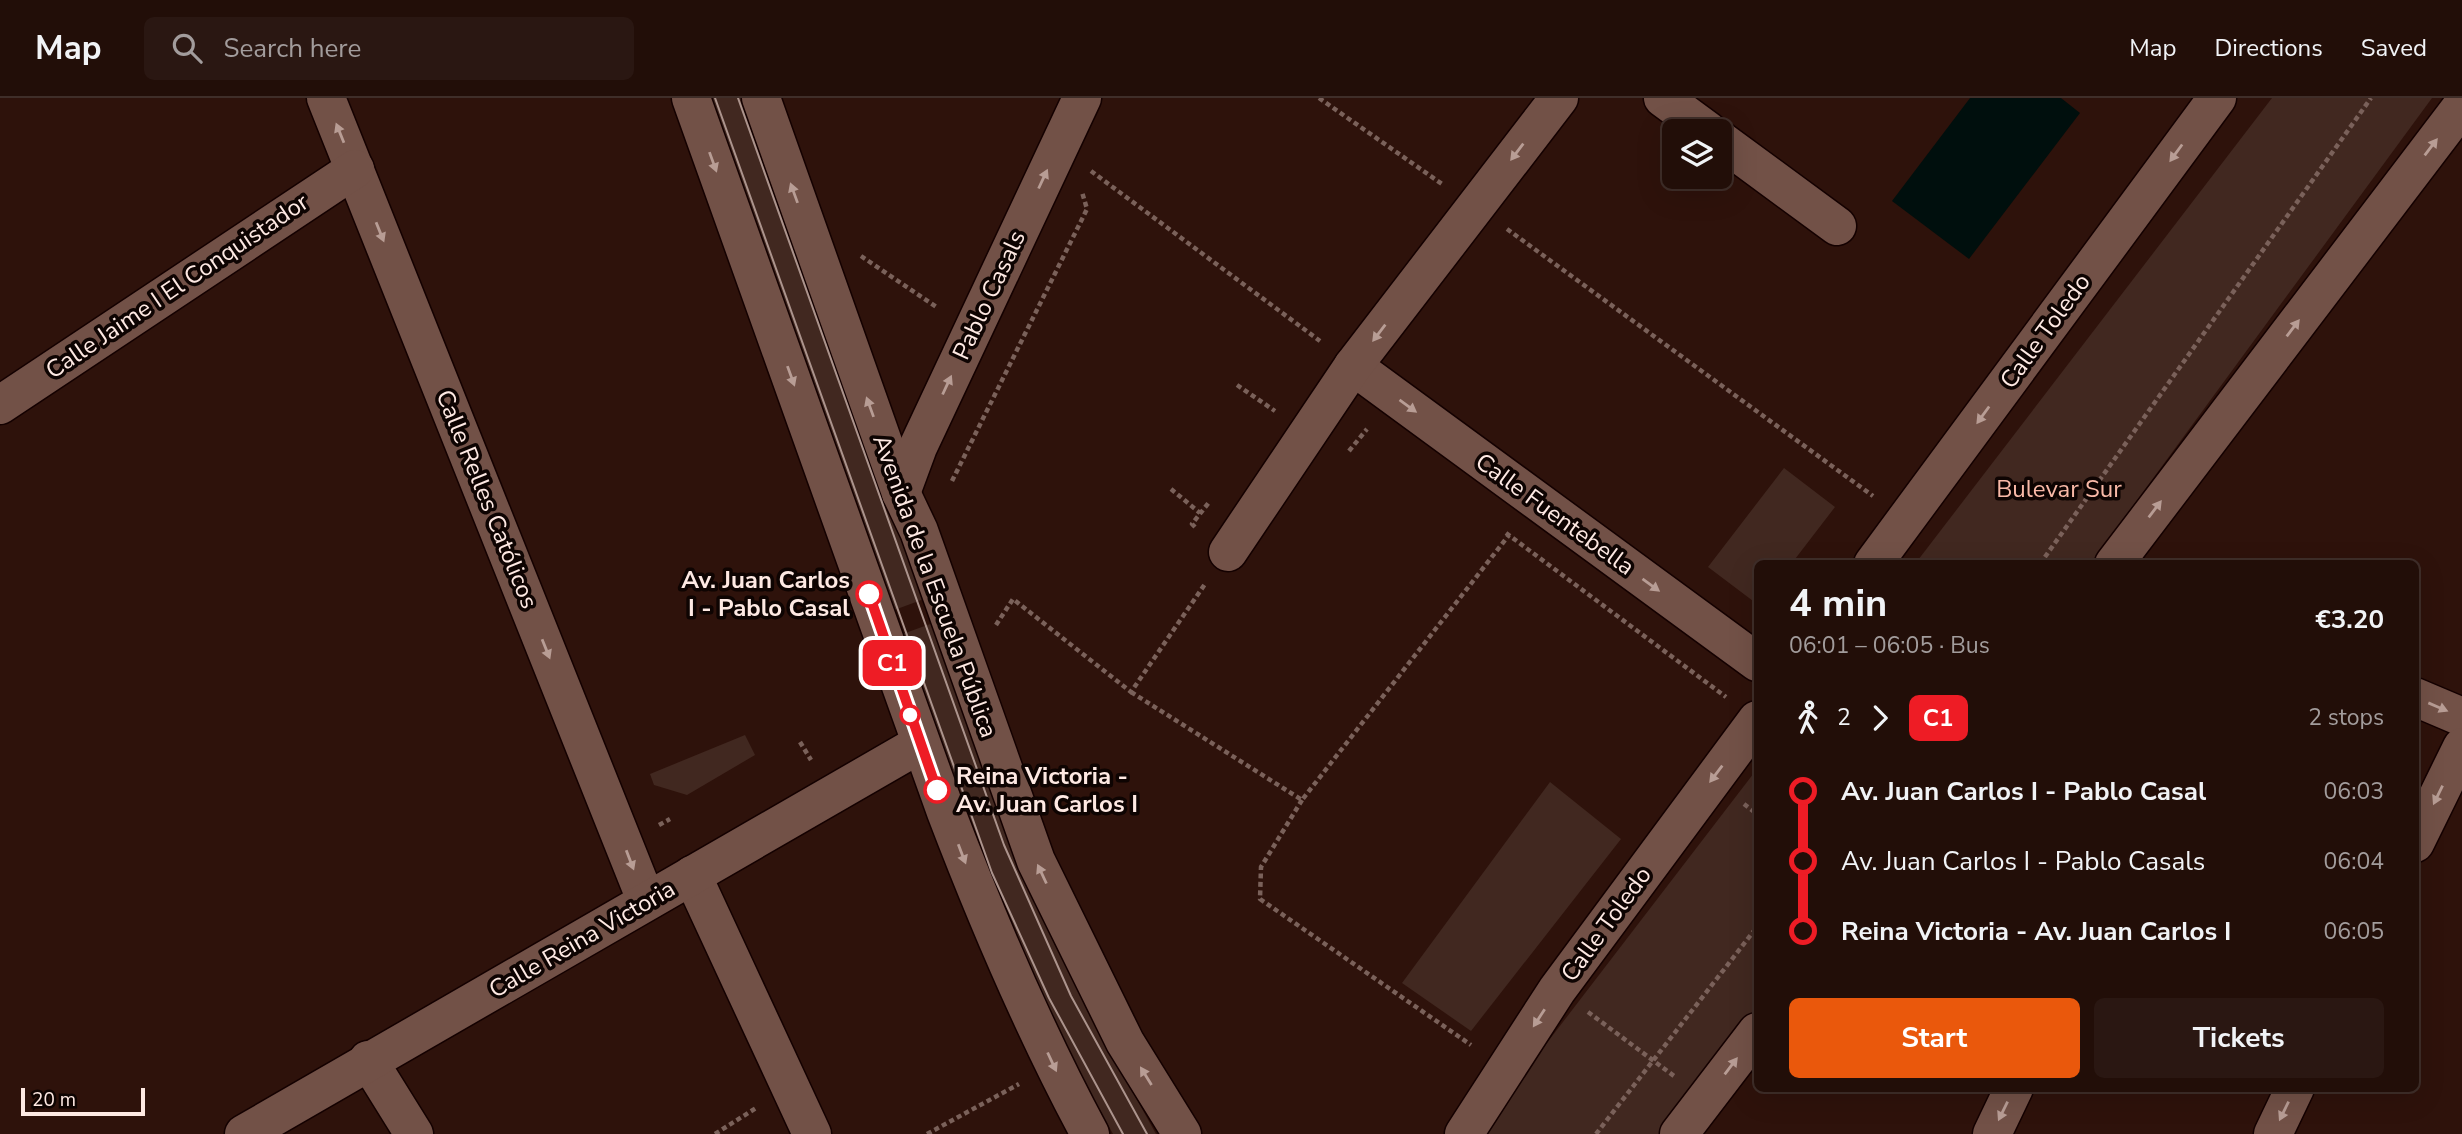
<!DOCTYPE html>
<html lang="en">
<head>
<meta charset="utf-8">
<style>
  body { margin:0; font-family:"Nunito Sans",sans-serif; background:#2a1712; color:#f1f3f6; height:100vh; display:flex; flex-direction:column; font-size:26px; white-space:nowrap }
  * { box-sizing:border-box; margin:0 }
  p { font-size:23px; color:#a29c9c }
  .icon { flex:none; width:38px; height:38px; fill:none; stroke:currentColor; stroke-width:2; stroke-linecap:round; stroke-linejoin:round }
  .map { position:relative; flex:1; overflow:hidden }
  .details { position:absolute; left:1754px; top:462px; width:665px; height:532px; display:flex; flex-direction:column; background:#220e08; border-radius:10px; box-shadow:0 7px 28px #0002,0 0 0 2px #3f2e29 }
  .details>* { flex:none }
  .badge { padding:0 14px; border-radius:10px; font-size:24px; line-height:46px }
  .tools { position:absolute; left:1662px; top:21px; display:grid; gap:14px }
  .tools a { display:grid; place-items:center; width:70px; height:70px; border-radius:10px; background:#220e08; box-shadow:0 7px 28px #0002,0 0 0 2px #3f2e29; font-size:35px }
  .scale { position:absolute; left:21px; bottom:18px; width:124px; box-sizing:border-box; padding-left:7px; border:4px solid #fee9e3; border-top:0; font-size:19px; line-height:24px; white-space:nowrap; color:#fee9e3; -webkit-text-stroke:5px #0e0402; paint-order:stroke }
  .map>.badge { position:absolute; translate:-50% -50%; box-shadow:0 0 0 4px #fff }
  .legs { display:flex; align-items:center; gap:10px; height:77px; padding:0 35px; font-size:23px }
  .legs p { margin-inline-start:auto }
  .headline { display:flex; align-items:center; justify-content:space-between; height:119px; padding:0 35px }
  h1 { font-size:38px; font-weight:700; line-height:52px }
  .primary-button { display:flex; gap:14px; margin-top:auto; padding:14px 35px }
  .primary-button a { flex:1; height:80px; border-radius:10px; background:#ea580c; color:#fff; font-size:28px; font-weight:700; line-height:80px; text-align:center }
  .primary-button a+a { background:#2a1712; color:#f1f3f6 }
  ul { padding:0 35px; list-style:none }
  li { display:flex; align-items:center; gap:24px; height:70px; font-size:26px }
  li i { display:grid; place-items:center; width:10px; height:100%; margin:0 9px; background:currentColor }
  li i::after { content:''; width:18px; height:18px; margin:-9px; border:5px solid; border-radius:50%; background:#220e08 }
  li p { margin-inline-start:auto }
  li:first-child i { background:linear-gradient(#0000 50%,currentColor 0) }
  li:last-child i { background:linear-gradient(currentColor 50%,#0000 0) }
  header { display:flex; align-items:center; gap:42px; box-sizing:border-box; height:98px; padding:0 35px; background:#220e08; border-bottom:2px solid #3f2e29 }
  header strong { font-size:33px }
  nav { display:flex; gap:38px; margin-inline-start:auto; font-size:24px }
  .search { width:490px; height:63px; background:#2a1712; display:flex; align-items:center; gap:18px; box-sizing:border-box; padding:0 24px; border-radius:10px; color:#a29c9c; font-size:26px }
  .map>svg:first-child { display:block }
</style>
</head>
<body>
<header>
<strong>Map</strong>
<div class="search"><svg class="icon" aria-label="search" viewBox="0 0 24 24"><circle cx="10" cy="10" r="6"/><path d="M15 15l6 6"/></svg>Search here</div>
<nav><a>Map</a><a>Directions</a><a>Saved</a></nav>
</header>
<div class="map">
<svg width="2462" height="1036" viewBox="0 0 2462 1036">
  <rect width="100%" height="100%" fill="#2e120b"/>
  <g fill="#412820">
    <path d="M707,0h39l178,501 -35,13z"/>
    <path d="M2272,0h160l-341,465 -176,1z"/>
    <path d="M1784,370l51,39 -43,56 -35,1v40l-49,-37z"/>
    <path d="M933,525l162,401 61,110h-43l-53,-96 -47,-97 -116,-305z"/>
    <path d="M745,637l10,20 -68,40 -33,-10 -4,-11z"/>
    <path d="M1757,671v251l-84,114h-196z"/>
    <path d="M1550,684l71,57 -150,192 -69,-48z"/>
  </g>
  <path fill="#000f0d" d="M1970,0h91l19,15 -111,146 -77,-58z"/>
  <g fill="none" stroke-linecap="round" stroke-linejoin="round">
    <g stroke="#140100" stroke-width="41">
      <g id="minor">
        <path d="M326,0l320,802"/>
        <path d="M691,0l255,714c42,110 88,218 144,322"/>
        <path d="M761,0l140,395 18,38 117,330 89,181 57,92"/>
        <path d="M1663,0l45,33"/>
        <path d="M1720,42l117,86"/>
        <path d="M1353,268l404,296"/>
        <path d="M0,307l355,-236"/>
        <path d="M901,395l17,-46 164,-349"/>
        <path d="M1228,454l125,-186 206,-268"/>
        <path d="M1873,466l344,-466"/>
        <path d="M2114,466l348,-458"/>
        <path d="M2415,599l47,20"/>
        <path d="M2415,745l47,-96"/>
        <path d="M692,777l120,259"/>
        <path d="M368,962l46,74"/>
        <path d="M244,1036l676,-390"/>
        <path d="M1464,1036l93,-144 200,-270"/>
        <path d="M1679,1036l78,-102"/>
        <path d="M1992,1036l22,-46"/>
        <path d="M2273,1036l22,-46"/>
      </g>
    </g>
    <g stroke="#7a615a" stroke-width="4.5" stroke-dasharray="5 3.5" stroke-linecap="butt">
      <path d="M1319,0l123,86"/>
      <path d="M1091,73l229,170"/>
      <path d="M1507,131l366,267"/>
      <path d="M861,158l77,52"/>
      <path d="M1237,287l38,26"/>
      <path d="M1349,353l18,-22"/>
      <path d="M952,383l135,-272 -5,-17"/>
      <path d="M1171,391l29,24"/>
      <path d="M1195,429l-3,-3 18,-23"/>
      <path d="M1506,435l220,164"/>
      <path d="M2040,466l331,-466"/>
      <path d="M996,527l17,-26 118,93 74,-108"/>
      <path d="M1131,594l171,108 207,-265"/>
      <path d="M800,644l11,18"/>
      <path d="M1302,702l-41,67 -1,32 211,146"/>
      <path d="M1744,706l13,10"/>
      <path d="M659,727l11,-6"/>
      <path d="M1588,914l86,64"/>
      <path d="M715,1036l41,-26"/>
      <path d="M927,1036l92,-50"/>
      <path d="M1596,1036l161,-207"/>
    </g>
    <use href="#minor" stroke="#725147" stroke-width="38"/>
    <g stroke="#ac948d" stroke-width="2">
      <path d="M715,0l277,775 57,125 74,136"/>
      <path d="M738,0l266,747 67,151 76,138"/>
    </g>
  </g>
  <defs><path id="oneway-solid" d="M-6-.8H1V-3.2L6.5 0L1 3.2V.8H-6Z" transform="scale(1.75)"/></defs>
  <g fill="#b89d95">
    <use href="#oneway-solid" transform="translate(340 35) rotate(-112)"/>
    <use href="#oneway-solid" transform="translate(2431 49) rotate(-53)"/>
    <use href="#oneway-solid" transform="translate(1517 54) rotate(127)"/>
    <use href="#oneway-solid" transform="translate(2176 55) rotate(126)"/>
    <use href="#oneway-solid" transform="translate(713 64) rotate(70)"/>
    <use href="#oneway-solid" transform="translate(1043 81) rotate(-65)"/>
    <use href="#oneway-solid" transform="translate(794 95) rotate(-110)"/>
    <use href="#oneway-solid" transform="translate(380 134) rotate(68)"/>
    <use href="#oneway-solid" transform="translate(2293 230) rotate(-53)"/>
    <use href="#oneway-solid" transform="translate(1379 235) rotate(127)"/>
    <use href="#oneway-solid" transform="translate(791 278) rotate(70)"/>
    <use href="#oneway-solid" transform="translate(947 287) rotate(-65)"/>
    <use href="#oneway-solid" transform="translate(1408 308) rotate(36)"/>
    <use href="#oneway-solid" transform="translate(870 309) rotate(-110)"/>
    <use href="#oneway-solid" transform="translate(1983 317) rotate(126)"/>
    <use href="#oneway-solid" transform="translate(2155 411) rotate(-53)"/>
    <use href="#oneway-solid" transform="translate(1651 487) rotate(36)"/>
    <use href="#oneway-solid" transform="translate(546 551) rotate(68)"/>
    <use href="#oneway-solid" transform="translate(2438 609) rotate(23)"/>
    <use href="#oneway-solid" transform="translate(1716 676) rotate(127)"/>
    <use href="#oneway-solid" transform="translate(2438 697) rotate(116)"/>
    <use href="#oneway-solid" transform="translate(962 756) rotate(69)"/>
    <use href="#oneway-solid" transform="translate(630 762) rotate(69)"/>
    <use href="#oneway-solid" transform="translate(1042 776) rotate(-115)"/>
    <use href="#oneway-solid" transform="translate(1539 920) rotate(123)"/>
    <use href="#oneway-solid" transform="translate(1052 964) rotate(65)"/>
    <use href="#oneway-solid" transform="translate(1731 968) rotate(-53)"/>
    <use href="#oneway-solid" transform="translate(1146 978) rotate(-122)"/>
    <use href="#oneway-solid" transform="translate(2003 1013) rotate(116)"/>
    <use href="#oneway-solid" transform="translate(2284 1013) rotate(116)"/>
  </g>
  <g fill="none" stroke-linecap="round" stroke-linejoin="round">
    <g stroke="#fff" stroke-width="16">
      <path id="line-1" d="M869,496l68,196"/>
    </g>
    <use href="#line-1" stroke="#ee1c25" stroke-width="10"/>
  </g>
  <g fill="#fff" stroke="#ee1c25" stroke-width="3.5">
    <circle cx="869" cy="496" r="12"/>
    <circle cx="910" cy="617" r="9"/>
    <circle cx="937" cy="692" r="12"/>
  </g>
  <g text-anchor="middle" dominant-baseline="central" stroke-width="7" stroke-linejoin="round" paint-order="stroke">
    <g font-size="24" fill="#fee9e3" stroke="#0e0402">
      <text transform="translate(177 188) rotate(-34)">Calle Jaime I El Conquistador</text>
      <text transform="translate(989 197) rotate(-65)">Pablo Casals</text>
      <text transform="translate(2045 233) rotate(-54)">Calle Toledo</text>
      <text transform="translate(487 401) rotate(68)">Calle Relles Católicos</text>
      <text transform="translate(1555 416) rotate(36)">Calle Fuentebella</text>
      <text transform="translate(935 488) rotate(70)">Avenida de la Escuela Pública</text>
      <text transform="translate(1606 826) rotate(-54)">Calle Toledo</text>
      <text transform="translate(582 841) rotate(-30)">Calle Reina Victoria</text>
    </g>
    <g font-size="24" fill="#f9b9a7" stroke="#0e0402">
      <text x="2059" y="391">Bulevar Sur</text>
    </g>
    <g font-size="24" font-weight="bold" fill="#fee9e3" stroke="#0e0402" text-anchor="end">
      <text x="850" y="482">Av. Juan Carlos<tspan x="850" dy="28">I - Pablo Casal</tspan></text>
      <text x="956" y="678" text-anchor="start">Reina Victoria -<tspan x="956" dy="28">Av. Juan Carlos I</tspan></text>
    </g>
  </g>
</svg>
<div class="tools">
<a><svg class="icon" aria-label="layers" viewBox="0 0 24 24"><path d="M12 4l9 5-9 5-9-5zM3 14l9 5 9-5"/></svg></a>
</div>
<div class="scale">20 m</div>
<b class="badge" style="left:892px;top:565px;background:#ee1c25;color:#fff">C1</b>
<section class="details">
<div class="headline"><div><h1>4 min</h1><p>06:01 – 06:05 · Bus</p></div><b>€3.20</b></div>
<div class="legs"><svg class="icon" aria-label="walk" viewBox="0 0 24 24"><circle cx="13" cy="4" r="2"/><path d="M13 8l-2 6 4 7M11 14l-3 7M7 12l3-4h3l4 4"/></svg>2<svg class="icon" aria-label="forward" viewBox="0 0 24 24"><path d="M9 5l7 7-7 7"/></svg><b class="badge" style="background:#ee1c25;color:#fff">C1</b><p>2 stops</p></div>
<ul>
<li><i style="color:#ee1c25"></i><b>Av. Juan Carlos I - Pablo Casal</b><p>06:03</p></li>
<li><i style="color:#ee1c25"></i><span>Av. Juan Carlos I - Pablo Casals</span><p>06:04</p></li>
<li><i style="color:#ee1c25"></i><b>Reina Victoria - Av. Juan Carlos I</b><p>06:05</p></li>
</ul>
<div class="primary-button"><a>Start</a><a>Tickets</a></div>
</section>
</div>
</body>
</html>
